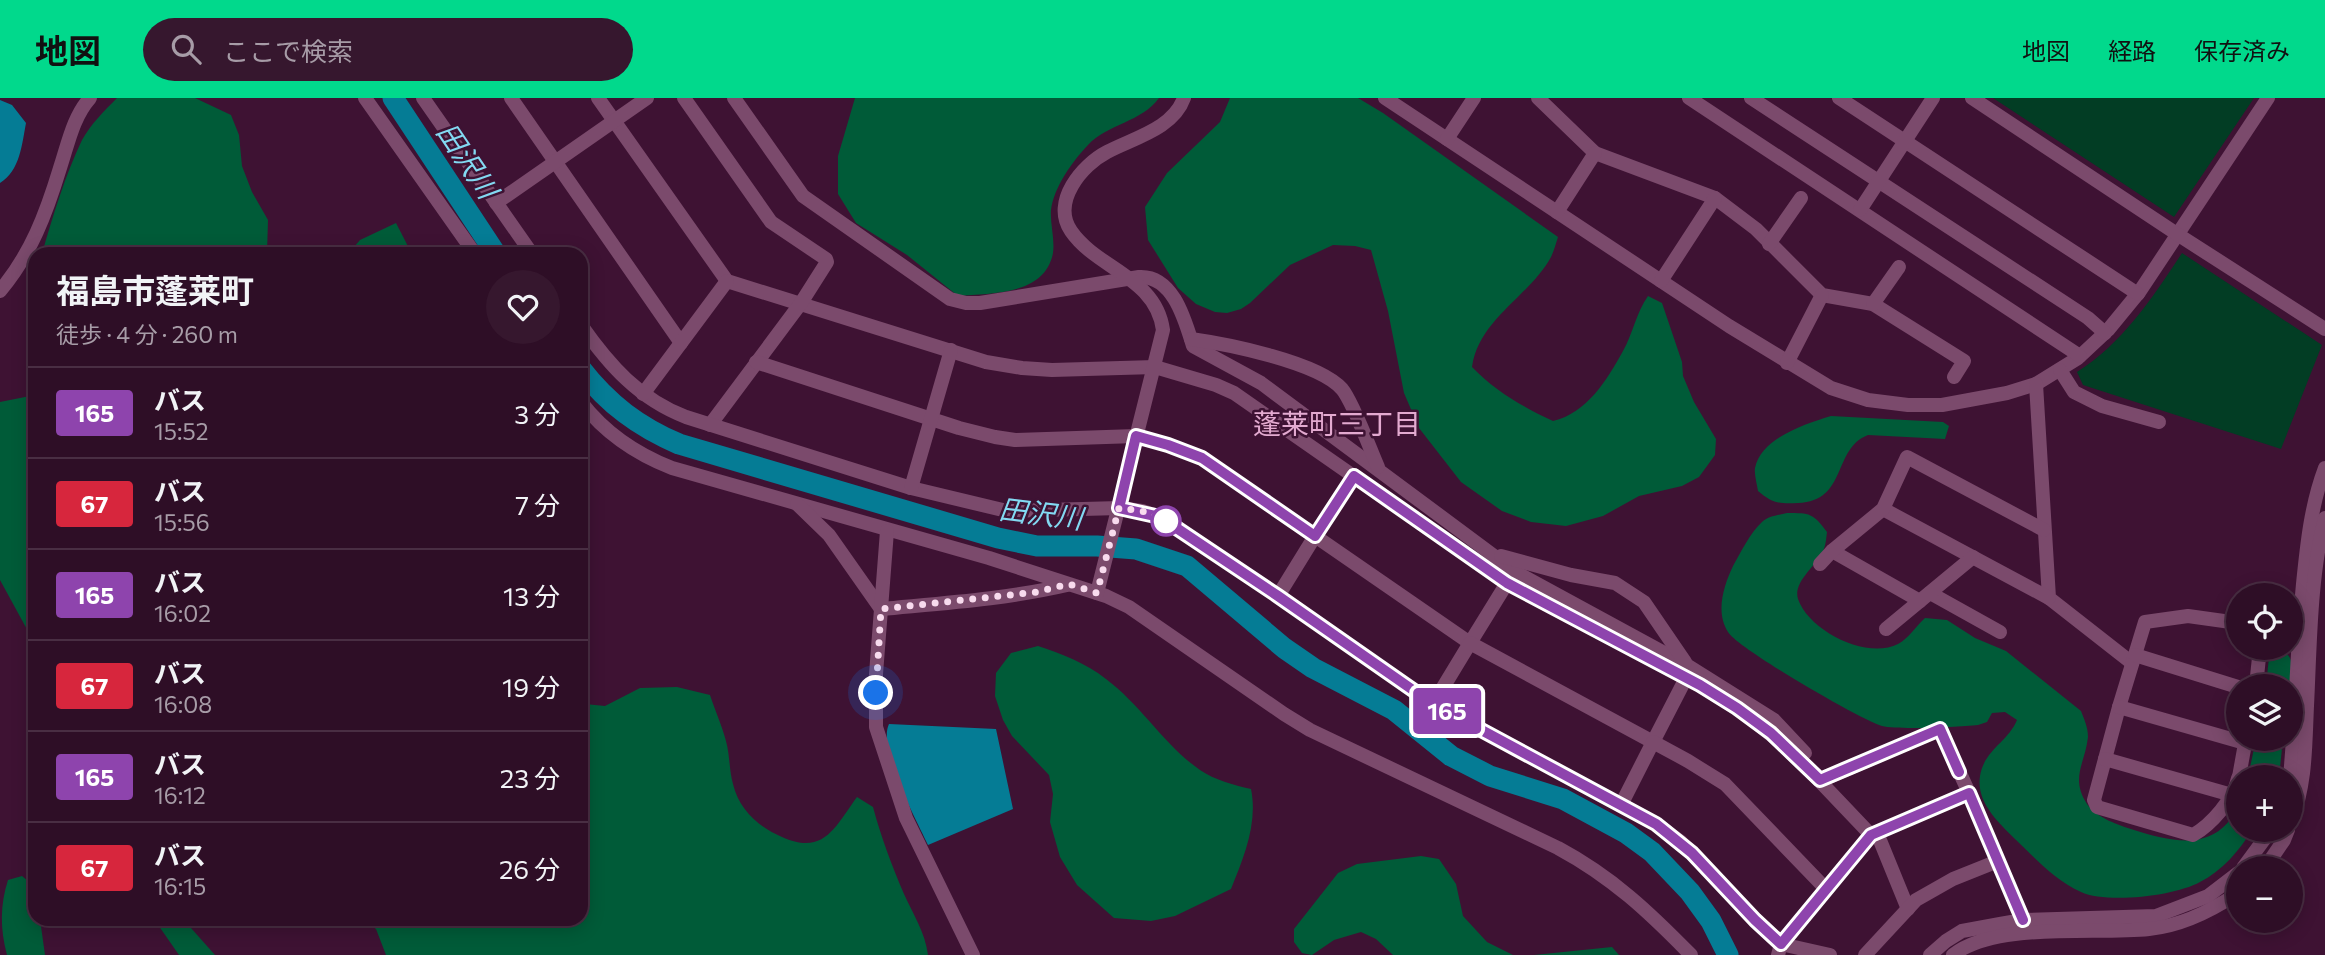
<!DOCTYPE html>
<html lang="ja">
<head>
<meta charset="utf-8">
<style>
  body { margin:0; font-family:Commissioner,"Noto Sans JP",sans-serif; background:#36172e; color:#f1f3f6; height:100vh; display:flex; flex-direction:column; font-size:26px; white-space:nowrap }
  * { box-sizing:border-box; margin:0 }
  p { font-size:23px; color:#a79ca7 }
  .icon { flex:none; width:38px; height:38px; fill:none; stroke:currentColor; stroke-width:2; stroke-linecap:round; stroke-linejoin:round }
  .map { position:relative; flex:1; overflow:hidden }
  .panel { position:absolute; left:28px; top:149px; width:560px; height:679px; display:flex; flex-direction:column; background:#2e0e26; border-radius:21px; box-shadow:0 4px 18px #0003,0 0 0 2px #492e43 }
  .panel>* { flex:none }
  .badge { padding:0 14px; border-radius:5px; font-size:24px; line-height:46px }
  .tools { position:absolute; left:2226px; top:485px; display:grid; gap:14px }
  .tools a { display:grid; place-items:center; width:77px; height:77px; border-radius:50%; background:#2e0e26; box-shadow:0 4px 18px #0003,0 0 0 2px #492e43; font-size:35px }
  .you { position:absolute; width:35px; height:35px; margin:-18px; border:5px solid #fff; border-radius:50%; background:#1a73e8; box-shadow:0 0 0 10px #1a73e833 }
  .map>.badge { position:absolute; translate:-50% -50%; box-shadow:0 0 0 4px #fff }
  .round { display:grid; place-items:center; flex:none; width:74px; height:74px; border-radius:37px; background:#36172e }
  .headline { display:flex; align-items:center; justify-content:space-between; height:119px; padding:0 28px }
  h1 { font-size:33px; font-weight:700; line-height:52px }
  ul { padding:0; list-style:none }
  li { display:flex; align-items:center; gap:21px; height:91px; padding:0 28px; border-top:2px solid #492e43 }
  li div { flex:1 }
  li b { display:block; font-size:26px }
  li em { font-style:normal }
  li .badge { min-width:77px; font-weight:700; text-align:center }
  header { display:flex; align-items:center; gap:42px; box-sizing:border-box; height:98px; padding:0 35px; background:#01d98c; color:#111 }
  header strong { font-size:33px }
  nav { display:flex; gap:38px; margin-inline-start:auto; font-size:24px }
  .search { width:490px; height:63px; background:#36172e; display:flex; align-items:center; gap:18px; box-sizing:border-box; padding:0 24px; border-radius:38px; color:#a79ca7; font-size:26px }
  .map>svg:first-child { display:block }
</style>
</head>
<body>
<header>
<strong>地図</strong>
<div class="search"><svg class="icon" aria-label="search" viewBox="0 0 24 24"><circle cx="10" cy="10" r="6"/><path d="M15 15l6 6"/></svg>ここで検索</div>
<nav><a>地図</a><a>経路</a><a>保存済み</a></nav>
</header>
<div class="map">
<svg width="2325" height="857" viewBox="0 0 2325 857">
  <rect width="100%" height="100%" fill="#3e1233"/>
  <g fill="#023d24">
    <path d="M1993,0h261l-80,119z"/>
    <path d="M2182,155l140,92 -41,104 -198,-64 -6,-13c45,-28 76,-75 105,-119z"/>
  </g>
  <g fill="#005b38">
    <path d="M117,0h78l36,17 8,20 3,31 10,26 16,28 -1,34h-225c10,-36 24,-81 40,-114 9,-16 22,-29 35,-42z"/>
    <path d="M855,0h304c-17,24 -52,26 -71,47 -16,17 -34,42 -37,65 -1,14 4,29 2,43 -8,43 -63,40 -95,43l-51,-41 -51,-32 -18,-29v-38z"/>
    <path d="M1230,0h128l25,15 175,124c-2,6 -4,14 -7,20 -22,40 -72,62 -79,110 23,24 51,40 81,54 34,-8 54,-41 70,-70 10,-18 13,-38 25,-55l14,7 20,59 1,14 11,26 22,37 -1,16 -16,22 -17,9 -43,10 -36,20 -37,10 -35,-4 -29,-11 -41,-29 -42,-54 -15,-35 -16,-82 -17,-61 -16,-4 -22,-1 -43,20 -40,38 -9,6 -14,4 -12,-1 -19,-8 -18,-16 -30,-48 -3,-33 22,-34 53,-51z"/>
    <path d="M396,125l16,31h-64l12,-14z"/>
    <path d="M35,297v249l-35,-64v-178z"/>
    <path d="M1831,318l112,6 6,4 -4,13 -77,-4c-36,14 -20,66 -70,68 -19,1 -26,0 -40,-12 -1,-7 -4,-17 -3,-23 6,-30 50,-44 76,-52z"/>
    <path d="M1787,415c23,0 26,0 40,19 -1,7 -1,14 -5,21 -7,14 -29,29 -24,46 11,32 69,61 100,45 10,-5 19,-19 27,-26l22,2 28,18 31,13 75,60c3,8 7,16 7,26 -3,27 -18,41 -1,67 10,14 31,21 47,26 39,12 81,23 104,-23v23h14c-12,20 -30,41 -52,52 -25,14 -93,22 -119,10 -27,-12 -45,-33 -66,-53 -17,-17 -39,-37 -35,-63 4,-26 28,-34 37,-56l-12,-8 -13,1 -5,9 -9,3c-20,2 -79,5 -96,1 -21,-6 -145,-78 -154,-94 -13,-20 -4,-47 5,-66 8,-14 17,-33 29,-44 6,-6 17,-7 25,-9z"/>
    <path d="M1038,548c24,8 48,17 68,33 35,26 58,66 94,91 15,10 33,15 51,19 7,34 -7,68 -20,100l-56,27 -24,5 -37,-3 -37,-33 -17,-28 -10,-35 3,-28 -4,-19 -37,-39 -9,-16 -8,-24 1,-23 15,-20z"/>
    <path d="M2274,551c22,3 19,19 16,37h-24l3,-29z"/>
    <path d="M677,589l33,8c5,15 12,31 16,46 4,14 3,29 7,43 6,26 26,43 49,53 42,19 53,-10 75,-40l16,10c8,30 19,59 31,87 10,22 21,38 24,61h-542l-10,-26 -15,-10h220v-222l4,7 20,2 35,-18z"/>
    <path d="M2256,641h27l-4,38h-31z"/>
    <path d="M1421,758l18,3 17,25 7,32 24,26 26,13h21l78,-8 7,8h-226l-17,-16 -15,-7 -27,8 -22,15 -10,-2 -8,-11v-13l44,-56 19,-9z"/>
    <path d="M22,778l13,11v32h5l5,36h-38c-7,-26 -7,-50 1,-75z"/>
    <path d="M154,821h29l32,36h-36z"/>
  </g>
  <g fill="#057c95">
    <path d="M0,2l12,5 14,18c-4,21 -6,48 -26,60z"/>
    <path d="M889,626l107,5 17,80 -85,36c-11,-24 -51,-97 -39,-121z"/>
  </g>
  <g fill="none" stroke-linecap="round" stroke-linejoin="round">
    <g stroke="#057c95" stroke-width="21">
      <path d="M393,0l103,156"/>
      <path d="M581,271c27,35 58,58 98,75l319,94 39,8h60l39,3 51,17 97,82 29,20 81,42 57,46 39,20 73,23 63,34 26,19 38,40 21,29 17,34"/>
    </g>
    <g stroke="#7b4a6c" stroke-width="14">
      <path d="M365,0l110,156"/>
      <path d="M423,0l109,156"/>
      <path d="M511,0l170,245"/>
      <path d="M598,0l129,183 259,81 36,6 30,2 103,-3 61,18 18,8 273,190 193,102 37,22 55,45 79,83"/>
      <path d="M684,0l87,124 55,37 1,3 -26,41 -91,122"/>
      <path d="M734,0l69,98 147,103 16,4h14l159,-26c34,-2 46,43 54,69l68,37 256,190 171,93 86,54 31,33"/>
      <path d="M1385,0l344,228 102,62 37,12 40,5h34l65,-12 29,-9 42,-26 30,-28 32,-39 128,-193"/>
      <path d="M1538,0l57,55 120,45 41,31 66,66 51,9 91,57 -10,16"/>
      <path d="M1689,0l391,258"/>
      <path d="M1751,0l337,220 17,15"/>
      <path d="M1839,0l299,196"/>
      <path d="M1972,0l205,136 148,95"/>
      <path d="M1447,41l27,-41"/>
      <path d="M496,105l151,-105"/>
      <path d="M1860,112l73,-112"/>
      <path d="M1557,114l38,-59"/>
      <path d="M1769,146l32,-46"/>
      <path d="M1661,183l54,-83"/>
      <path d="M0,193c31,-37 46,-77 60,-123 8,-24 13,-51 30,-70"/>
      <path d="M1873,206l26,-37"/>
      <path d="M581,227c28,40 58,74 105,92l225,71 96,23 113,-3 22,3 18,6 16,10 102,69"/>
      <path d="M1191,241c36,5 127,23 151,50 11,13 28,60 36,78"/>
      <path d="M756,264l203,66 36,9 20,3 121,-4 32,9 34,13 113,78 39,-60"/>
      <path d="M1787,265l35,-68"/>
      <path d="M2060,272l14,22 28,14 57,16"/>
      <path d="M2036,286l13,214 83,65"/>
      <path d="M643,296l84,-113"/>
      <path d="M581,304c24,31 55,52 91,66l317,90 117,38 23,11 155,107 26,16 248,118c54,29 91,64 133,107"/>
      <path d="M911,390l40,-138"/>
      <path d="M797,406l32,31 52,74c63,-6 126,-10 186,-24"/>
      <path d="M1883,411l166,89"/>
      <path d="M887,433l-11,143v53l30,91 67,137"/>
      <path d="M1832,453l88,50"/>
      <path d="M1501,458l70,19 44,8 29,19 41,60"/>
      <path d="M1820,466l12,-13 51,-42 24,-52 137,73"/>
      <path d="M1097,495l66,-263c-7,-53 -66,-61 -92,-99 -20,-29 11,-66 36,-79 26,-14 66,-23 77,-54"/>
      <path d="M1930,495l70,39"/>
      <path d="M2238,525l-50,-7 -43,6 -26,85 -25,93 3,7 96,28c18,-10 41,-36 45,-57"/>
      <path d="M1886,531l87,-72"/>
      <path d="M2135,557l103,32"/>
      <path d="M2256,588l4,-38"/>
      <path d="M1433,606l-155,-108 37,-60 155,107 37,-60"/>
      <path d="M2119,609l126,36"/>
      <path d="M2105,661l127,36"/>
      <path d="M2239,679l7,-39"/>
      <path d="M2290,679c6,-64 7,-129 13,-193 4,-40 8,-79 22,-116"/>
      <path d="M1820,683l120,-52 29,64"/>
      <path d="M1621,707l-188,-101 37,-61 183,99 33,-64"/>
      <path d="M2291,725c15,-40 14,-75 16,-117 3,-60 3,-130 18,-188"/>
      <path d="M1877,735l31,76"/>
      <path d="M1998,763l25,59"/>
      <path d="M2243,770l28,-38"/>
      <path d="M2265,770l19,-28 4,-10"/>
      <path d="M1826,791l-101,-105 -37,-23 -35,-19 -32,63 35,19 25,18 74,78 26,24 49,11"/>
      <path d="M1778,857l3,-11 90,-109 98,-42 29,68 -45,18 -37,21 -51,55"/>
      <path d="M1930,857l16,-14 16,-10 38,-7 23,-4 133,-4 52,-20 30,-23"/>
      <path d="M1953,857c43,-34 142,-20 196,-26 32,-3 62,-18 89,-36"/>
    </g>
  </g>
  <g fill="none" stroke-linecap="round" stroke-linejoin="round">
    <g stroke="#fff" stroke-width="16">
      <path id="line" d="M1959,674l-19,-43 -120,51 -49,-47 -34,-25 -37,-23 -193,-102 -153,-107 -39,60 -113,-78 -34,-13 -32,-9 -17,72 41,9 118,79 155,108 223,120 36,29 63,67 26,24 90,-109 98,-42 54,127"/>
    </g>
    <use href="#line" stroke="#8e44ad" stroke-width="10"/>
    <path stroke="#f8dbee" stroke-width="7" stroke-dasharray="0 12.6" d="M876,595l5,-84 156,-17 32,-8 28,9 22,-85 23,3 24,10"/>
  </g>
  <circle fill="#fff" stroke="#8e44ad" stroke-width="3.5" cx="1166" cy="423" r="14"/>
  <g text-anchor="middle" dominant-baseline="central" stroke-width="5" stroke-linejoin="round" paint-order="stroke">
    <g font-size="28" font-style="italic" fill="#83d9f2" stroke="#3e1233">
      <text transform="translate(468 62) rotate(56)">田沢川</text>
      <text transform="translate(1041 415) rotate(7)">田沢川</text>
    </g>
    <g font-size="28" fill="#e3aad0" stroke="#3e1233">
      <text x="1337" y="325">蓬莱町三丁目</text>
    </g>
  </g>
</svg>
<div class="tools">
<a><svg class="icon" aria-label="locate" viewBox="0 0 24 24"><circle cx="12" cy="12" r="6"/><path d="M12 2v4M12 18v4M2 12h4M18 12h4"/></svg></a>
<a><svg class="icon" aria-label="layers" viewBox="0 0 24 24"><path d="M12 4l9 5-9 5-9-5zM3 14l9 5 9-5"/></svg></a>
<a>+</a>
<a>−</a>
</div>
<div class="you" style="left:876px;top:595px"></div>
<b class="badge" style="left:1447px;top:613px;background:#8e44ad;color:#fff">165</b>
<section class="panel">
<div class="headline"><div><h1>福島市蓬莱町</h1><p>徒歩 · 4 分 · 260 m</p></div><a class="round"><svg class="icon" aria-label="heart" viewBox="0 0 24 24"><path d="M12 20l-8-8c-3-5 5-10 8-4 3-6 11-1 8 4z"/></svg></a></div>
<ul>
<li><span class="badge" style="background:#8e44ad;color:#fff">165</span><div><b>バス</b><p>15:52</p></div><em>3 分</em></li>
<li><span class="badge" style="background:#d7263d;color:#fff">67</span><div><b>バス</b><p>15:56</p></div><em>7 分</em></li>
<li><span class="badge" style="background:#8e44ad;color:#fff">165</span><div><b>バス</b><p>16:02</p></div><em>13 分</em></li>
<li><span class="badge" style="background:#d7263d;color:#fff">67</span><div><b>バス</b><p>16:08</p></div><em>19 分</em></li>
<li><span class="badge" style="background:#8e44ad;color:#fff">165</span><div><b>バス</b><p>16:12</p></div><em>23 分</em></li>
<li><span class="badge" style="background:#d7263d;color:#fff">67</span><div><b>バス</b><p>16:15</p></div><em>26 分</em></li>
</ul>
</section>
</div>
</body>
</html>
